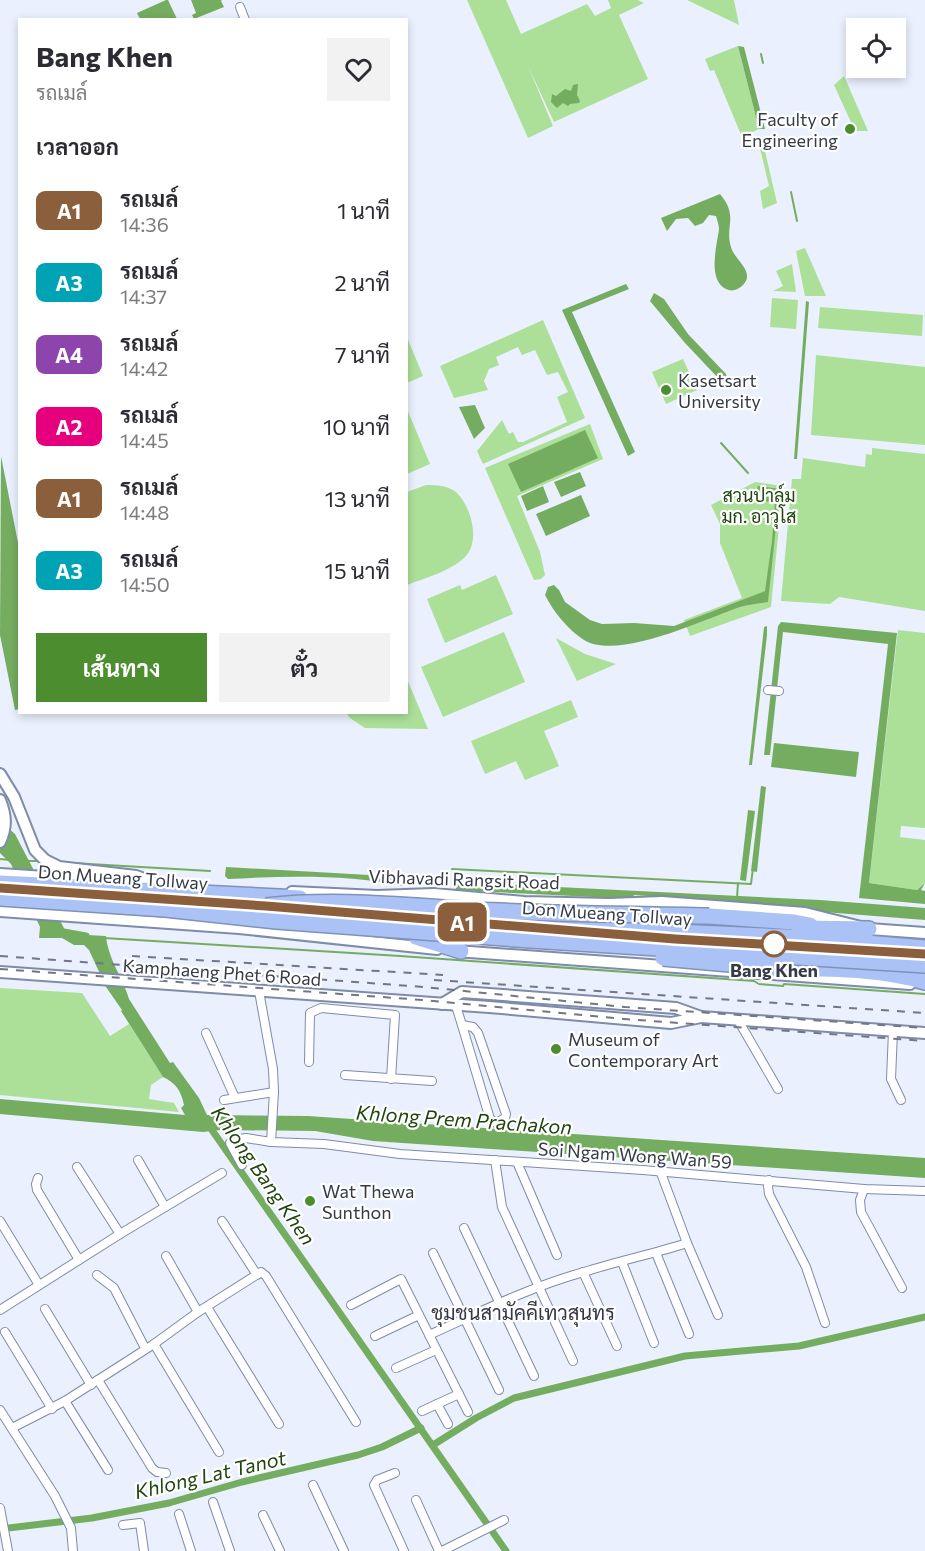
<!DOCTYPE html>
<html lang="th">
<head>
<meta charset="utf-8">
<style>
  body { margin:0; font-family:Commissioner,Sarabun,sans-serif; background:#f2f2f3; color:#2b2b33; height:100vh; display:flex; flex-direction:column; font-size:22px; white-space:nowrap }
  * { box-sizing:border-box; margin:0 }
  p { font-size:20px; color:#7c7c81 }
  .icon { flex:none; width:33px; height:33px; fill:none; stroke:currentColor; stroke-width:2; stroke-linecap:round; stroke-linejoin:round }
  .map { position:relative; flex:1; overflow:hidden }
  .sheet { position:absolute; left:18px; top:18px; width:390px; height:696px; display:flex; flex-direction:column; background:#fff; border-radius:0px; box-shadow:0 3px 9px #0003 }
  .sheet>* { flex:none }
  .badge { padding:0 12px; border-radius:9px; font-size:21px; line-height:39px }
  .buttons { position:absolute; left:846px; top:18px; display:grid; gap:12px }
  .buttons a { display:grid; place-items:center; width:60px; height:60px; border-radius:0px; background:#fff; box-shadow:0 3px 9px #0003; font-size:30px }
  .map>.badge { position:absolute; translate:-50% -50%; box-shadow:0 0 0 3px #fff }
  h2 { padding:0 18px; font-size:22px; line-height:54px }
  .round { display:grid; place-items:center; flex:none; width:63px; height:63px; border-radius:0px; background:#f2f2f3 }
  .head { display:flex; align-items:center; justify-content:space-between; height:102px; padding:0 18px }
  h1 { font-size:28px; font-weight:700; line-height:45px }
  .cta { display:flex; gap:12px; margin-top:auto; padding:12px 18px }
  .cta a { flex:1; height:69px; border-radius:0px; background:#4c8d2f; color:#fff; font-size:24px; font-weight:700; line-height:69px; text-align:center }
  .cta a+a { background:#f2f2f3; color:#2b2b33 }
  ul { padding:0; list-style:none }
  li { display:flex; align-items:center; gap:18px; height:72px; padding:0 18px }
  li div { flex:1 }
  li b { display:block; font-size:22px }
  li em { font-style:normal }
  li .badge { min-width:66px; font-weight:700; text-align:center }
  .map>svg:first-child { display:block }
</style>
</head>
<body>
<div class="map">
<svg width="925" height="1551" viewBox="0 0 925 1551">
  <rect width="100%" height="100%" fill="#eaf0fd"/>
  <g fill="#ace099">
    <path d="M467,0h39l15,34 66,-30 8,12 16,-8 -3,-8h30l6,3 -25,12 29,64 -94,43 -26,-56 25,60 -25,12z"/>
    <path d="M687,0h47l5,25z"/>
    <path d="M738,46l21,83 -17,8 -28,-67 -4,1 -5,-12z"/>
    <path d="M844,76l24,55h-13l-21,-46z"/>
    <path d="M762,138l15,65 -14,6 -3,-18 9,-5 -11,-46z"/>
    <path d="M805,248l21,48h-21l-9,-45z"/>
    <path d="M792,264l4,28 -23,-1 10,-5 -7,-15z"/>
    <path d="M772,298l26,2 -2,29 -26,-2z"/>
    <path d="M820,307l103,8 -1,21 -104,-8z"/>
    <path d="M543,320l42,98 -102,46 -6,-13 25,-31 7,14 4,-2 5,10h5l44,-20 -10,-25 11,-5 -10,-20 -11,3 -12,-25 -13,5 -4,-8 -22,10 3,8 -10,4 -5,12 4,9 -34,8 -14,-32z"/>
    <path d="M407,337l16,39 -16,7h-1z"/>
    <path d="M816,355l109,12v78l-114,-10z"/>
    <path d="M683,359l14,31 -31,14 -14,-32z"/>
    <path d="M407,409l23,55 -23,10h-1z"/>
    <path d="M590,424l13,35 -86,37 23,56 5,23 -4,4 -7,1 -49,-112z"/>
    <path d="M872,448l53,6v157l-86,-14 -9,7 -49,-3 11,-122h9l2,-21 62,9 1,-13 6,1z"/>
    <path d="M755,482l28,4 -12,121 -81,29 -6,-16 58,-22 -22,-55v-19l-9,-19z"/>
    <path d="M426,485c11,0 22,0 31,8 14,14 24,48 8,64 -14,14 -40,21 -58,28v-93z"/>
    <path d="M496,575l17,39 -68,29 -18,-44 33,-14 2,5z"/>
    <path d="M898,630l27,3v195l-24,-2 -1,11 25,3v43l-8,7 -48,-7z"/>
    <path d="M504,632l21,50 -82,35 -22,-50z"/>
    <path d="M556,638l29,16 31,10 -39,17z"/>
    <path d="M407,679l21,50 -63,-1 -15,-10 -4,-5 60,-1z"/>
    <path d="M571,700l7,17 -34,14 15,35 -34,14 -9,-19 -31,13 -14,-33z"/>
    <path d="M0,988l82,5 28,43 19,-12 34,53 -12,8 -2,14 25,4 5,9 -179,-17z"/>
  </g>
  <g fill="#75ad60">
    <path d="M166,0h2l9,19h-37l-3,-6z"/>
    <path d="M191,0h31l-1,1 3,6 -30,12 -2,-4 4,-2z"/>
    <path d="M738,46l6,1 21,82h-6z"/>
    <path d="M578,84l-1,11 3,6 -1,2 -9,1 -2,2 -5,-3 -6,5 -6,-6 1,-8 4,2 9,-7 6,2 2,-6z"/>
    <path d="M720,194c20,24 3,33 12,56 5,11 23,23 11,35 -5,5 -11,7 -17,4 -19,-9 -9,-44 -7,-60 0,-4 -2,-9 -3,-13l-7,-1 -6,8 -8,3 -7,-8 -12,1 -9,12 -6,-13z"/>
    <path d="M626,284l3,5 -57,23 63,140 -7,4 -66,-146z"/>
    <path d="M654,293l10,6 24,35 38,40 1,5 -6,2 -36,-38 -35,-42z"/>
    <path d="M806,301l3,1 -12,157h-3z"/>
    <path d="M475,405l10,23 -11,11 -15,-32z"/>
    <path d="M585,430l13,28 -77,34 -13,-28z"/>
    <path d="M1,456l18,92 1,161 -5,1 -15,-75z"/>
    <path d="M580,472l6,14 -25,11 -7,-15z"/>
    <path d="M543,486l6,16 -22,9 -6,-15z"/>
    <path d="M758,486l22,3 -12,113c-9,2 -19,2 -28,5 -36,12 -121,54 -156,33 -16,-10 -31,-29 -39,-45l3,-8 6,-2 5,5 6,12 25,18 12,4 32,-1 40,3 91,-35 7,-50 3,-39 -16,-1 -4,-7z"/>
    <path d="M581,495l9,21 -44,20 -10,-22z"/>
    <path d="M781,622l116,11 -28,250 48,7 8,-7 -4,7 4,1v13l-66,-6 29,-254 -105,-12 -13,123h-6l14,-129z"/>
    <path d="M767,626v9l-15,130h-3l15,-138z"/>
    <path d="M774,743l85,9 -3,25 -85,-10z"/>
    <path d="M761,786l5,1 -9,85 -6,-1z"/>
    <path d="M748,810l7,1 -9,70 -6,-1z"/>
    <path d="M0,821l15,13 52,100 39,2c2,23 17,42 23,63l41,64 3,-1 26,36 8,17 101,1 617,42v20l-552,-37 -58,-10 -95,-1 -17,2 -203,-18v-15l185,16 -4,-7 3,-3c-3,-14 -8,-22 -21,-28l-42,-66 1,-1 -16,-23 -17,-37 -5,-5h-10l-12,-7h-23l1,-11 -29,-63 -11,-11z"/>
    <path d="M226,867l179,10 -2,9c-55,-12 -119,-10 -175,-7l-3,-3z"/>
    <path d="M455,882l365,18 105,8v12l-101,-8 -16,-5 -174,-12 -1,4 -177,-9z"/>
  </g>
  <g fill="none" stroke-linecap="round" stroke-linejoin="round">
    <g stroke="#75ad60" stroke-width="2">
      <path d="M761,54l2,9"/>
      <path d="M791,192l6,29"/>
      <path d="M721,443l27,30"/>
      <path d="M0,859l10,1"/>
      <path d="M27,861h13"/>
      <path d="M72,863l138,8"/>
      <path d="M452,869l299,15 2,-16"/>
      <path d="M737,898l1,-15"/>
      <path d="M104,938l296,18 354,25 5,3 24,2 1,-2 141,10"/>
    </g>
    <g stroke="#75ad60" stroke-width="7">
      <path d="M58,931l28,5"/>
      <path d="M207,1123l299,428"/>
      <path d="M433,1445l43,-27 38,-20 171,-42 114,-10 126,-29"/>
      <path d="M0,1529l92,-11 77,-15 73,-21 116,-27 24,-8 39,-19"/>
    </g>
    <g stroke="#7e8ba9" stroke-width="10">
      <g id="street">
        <path d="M240,7l5,13"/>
        <path d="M768,690l11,1"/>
        <path d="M259,991l14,78 1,23 -3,50"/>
        <path d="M456,1006l6,19"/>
        <path d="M738,1020l40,69"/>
        <path d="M462,1025l11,2 5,6 28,81 -1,4 -9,5 -6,-4z"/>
        <path d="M893,1031l-2,48 10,21"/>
        <path d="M206,1033l29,65"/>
        <path d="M309,1062l1,-49 11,-5 74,7 -4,64"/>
        <path d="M345,1075l87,6"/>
        <path d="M224,1100l50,-8"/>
        <path d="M138,1160l27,47"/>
        <path d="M495,1160l7,47 71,154"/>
        <path d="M517,1162l40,93"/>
        <path d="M242,1165l-12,-22 4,-3 12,-2 25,4 53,2 76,10 243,16 221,19 61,2"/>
        <path d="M77,1167l43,67"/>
        <path d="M661,1173l26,70 31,72"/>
        <path d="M38,1178l-2,6 1,6 42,70"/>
        <path d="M769,1180l-1,6 1,8 37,73 19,56"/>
        <path d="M864,1189l-4,11 1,12 41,76"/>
        <path d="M0,1221l39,64"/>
        <path d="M222,1221l35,54"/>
        <path d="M464,1228l70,148"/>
        <path d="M433,1253l66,137"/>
        <path d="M656,1253l33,81"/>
        <path d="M166,1256l32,56"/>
        <path d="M622,1262l32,81"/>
        <path d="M583,1272l34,74"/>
        <path d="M97,1275l17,13 31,60"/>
        <path d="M351,1305l50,-26 67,133"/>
        <path d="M207,1307l72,117"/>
        <path d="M45,1309l46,76"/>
        <path d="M0,1310l120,-76 102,-61"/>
        <path d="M5,1332l47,77"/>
        <path d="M429,1335c51,-23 101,-48 155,-63 34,-11 69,-18 103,-29"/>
        <path d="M375,1336l44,-21"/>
        <path d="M154,1344l65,108"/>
        <path d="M396,1368l40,-18"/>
        <path d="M98,1380l54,88 5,4 9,1"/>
        <path d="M65,1401l43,69"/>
        <path d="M437,1404l11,20"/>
        <path d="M0,1410l55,86 16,32 2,23"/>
        <path d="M422,1411l37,-17"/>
        <path d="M12,1428l53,-27 89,-57 44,-32 63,-40 5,4 90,146"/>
        <path d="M395,1473l-18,7 -3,5 30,66"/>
        <path d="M313,1485l31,66"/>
        <path d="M416,1500l23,51"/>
        <path d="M213,1502l17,49"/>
        <path d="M0,1508l8,43"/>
        <path d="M179,1514l12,37"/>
        <path d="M263,1515l17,36"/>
        <path d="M123,1525l17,-2 4,28"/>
        <path d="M442,1551l62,-31"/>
      </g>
    </g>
    <g stroke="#7e8ba9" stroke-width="14">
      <g id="secondary">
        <path d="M0,774l14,23 21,53 10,10 14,7 77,9 28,10"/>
        <path d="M0,800c6,15 7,27 0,42"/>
        <path d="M0,874l91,6"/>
        <path d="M292,892l85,4 57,-2 90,8 85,2 53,-2 143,11 64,16 56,4"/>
        <path d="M0,911l239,17 198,21"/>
        <path d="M456,951l454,33"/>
        <path d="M0,972l489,35 182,16 30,-6"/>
        <path d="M442,1004l20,-12 214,16 25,9 224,16"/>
      </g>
    </g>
    <g stroke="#8192b9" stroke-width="18">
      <g id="highway">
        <path d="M0,883l300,15"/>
        <path d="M296,909l216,17"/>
        <path d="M709,916l85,6 16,3"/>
        <path d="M500,917l137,10 39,5 132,6 117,10"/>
        <path d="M799,928l70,1"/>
        <path d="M416,937l45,14"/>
        <path d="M774,968c48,1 104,0 151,14"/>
      </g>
    </g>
    <use href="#street" stroke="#fff" stroke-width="8"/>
    <use href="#secondary" stroke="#fff" stroke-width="10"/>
    <use href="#highway" stroke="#abc2f6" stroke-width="15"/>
    <g stroke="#717784" stroke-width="2" stroke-dasharray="8 8" stroke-linecap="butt">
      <path d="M0,956l424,31 201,20 300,21"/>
      <path d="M132,956l311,19"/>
      <path d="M0,969l423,31 201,19 301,22"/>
      <path d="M434,980l491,33"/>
    </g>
    <g stroke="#8192b9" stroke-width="18" stroke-linecap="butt">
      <g id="highway-bridge">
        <path d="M0,898l165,11 111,12 254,19 395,25"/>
        <path d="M266,906c69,-8 140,0 210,4 77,4 155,4 233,6"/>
        <path d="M663,958l111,10"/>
      </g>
    </g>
    <use href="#highway-bridge" stroke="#abc2f6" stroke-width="15"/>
  </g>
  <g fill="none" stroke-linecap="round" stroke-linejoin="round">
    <g stroke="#fff" stroke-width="14">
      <path id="line" d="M0,888l266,18 409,33 250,15"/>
    </g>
    <use href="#line" stroke="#8b5e3c" stroke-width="9"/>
  </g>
  <g fill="#4c8d2f" stroke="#fff" stroke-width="2">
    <circle cx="850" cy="129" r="6"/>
    <circle cx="666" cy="390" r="6"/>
    <circle cx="556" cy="1049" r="6"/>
    <circle cx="310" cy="1201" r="6"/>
  </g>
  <circle fill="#fff" stroke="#8b5e3c" stroke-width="3" cx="774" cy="944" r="12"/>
  <g text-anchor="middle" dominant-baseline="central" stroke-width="4.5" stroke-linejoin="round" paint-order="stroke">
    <g font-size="18" fill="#343a47" stroke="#fff" text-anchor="start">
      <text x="838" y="119" text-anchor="end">Faculty of<tspan x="838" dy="21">Engineering</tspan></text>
      <text x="678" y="380">Kasetsart<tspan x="678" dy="21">University</tspan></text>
      <text x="568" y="1039">Museum of<tspan x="568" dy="21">Contemporary Art</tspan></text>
      <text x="322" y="1191">Wat Thewa<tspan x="322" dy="21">Sunthon</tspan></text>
    </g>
    <g font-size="18" fill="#20440f" stroke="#fff">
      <text x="759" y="495">สวนปาล์ม<tspan x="759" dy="21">มก. อาวุโส</tspan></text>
    </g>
    <g font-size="18" fill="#343a47" stroke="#fff">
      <text transform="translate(123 877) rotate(4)">Don Mueang Tollway</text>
      <text transform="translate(464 879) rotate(2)">Vibhavadi Rangsit Road</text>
      <text transform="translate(607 913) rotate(4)">Don Mueang Tollway</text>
      <text transform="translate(222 972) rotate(4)">Kamphaeng Phet 6 Road</text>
      <text transform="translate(635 1155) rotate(4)">Soi Ngam Wong Wan 59</text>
    </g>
    <g font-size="18" font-weight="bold" fill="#343a47" stroke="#fff">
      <text x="774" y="970">Bang Khen</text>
    </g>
    <g font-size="20" font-style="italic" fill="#20440e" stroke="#fff">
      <text transform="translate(464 1119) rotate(4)">Khlong Prem Prachakon</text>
      <text transform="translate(264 1175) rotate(55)">Khlong Bang Khen</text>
      <text transform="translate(210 1474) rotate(-13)">Khlong Lat Tanot</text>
    </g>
    <g font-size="20" fill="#343a47" stroke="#fff">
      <text x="523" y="1312">ชุมชนสามัคคีเทวสุนทร</text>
    </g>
  </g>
</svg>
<div class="buttons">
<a><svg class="icon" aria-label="locate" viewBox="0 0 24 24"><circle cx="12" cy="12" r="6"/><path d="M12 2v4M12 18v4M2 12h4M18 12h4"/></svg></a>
</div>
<b class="badge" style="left:462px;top:922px;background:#8b5e3c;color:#fff">A1</b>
<section class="sheet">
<div class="head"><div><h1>Bang Khen</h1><p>รถเมล์</p></div><a class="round"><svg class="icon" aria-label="heart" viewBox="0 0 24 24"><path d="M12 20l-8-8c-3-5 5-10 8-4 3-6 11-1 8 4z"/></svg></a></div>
<h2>เวลาออก</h2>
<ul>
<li><span class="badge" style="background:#8b5e3c;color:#fff">A1</span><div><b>รถเมล์</b><p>14:36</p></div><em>1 นาที</em></li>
<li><span class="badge" style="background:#00a3b4;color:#fff">A3</span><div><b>รถเมล์</b><p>14:37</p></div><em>2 นาที</em></li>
<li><span class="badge" style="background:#8e44ad;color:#fff">A4</span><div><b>รถเมล์</b><p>14:42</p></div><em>7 นาที</em></li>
<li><span class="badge" style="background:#e6007e;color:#fff">A2</span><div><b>รถเมล์</b><p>14:45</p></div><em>10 นาที</em></li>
<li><span class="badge" style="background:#8b5e3c;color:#fff">A1</span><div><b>รถเมล์</b><p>14:48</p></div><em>13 นาที</em></li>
<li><span class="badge" style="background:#00a3b4;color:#fff">A3</span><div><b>รถเมล์</b><p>14:50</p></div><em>15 นาที</em></li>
</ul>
<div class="cta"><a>เส้นทาง</a><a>ตั๋ว</a></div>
</section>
</div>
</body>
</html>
